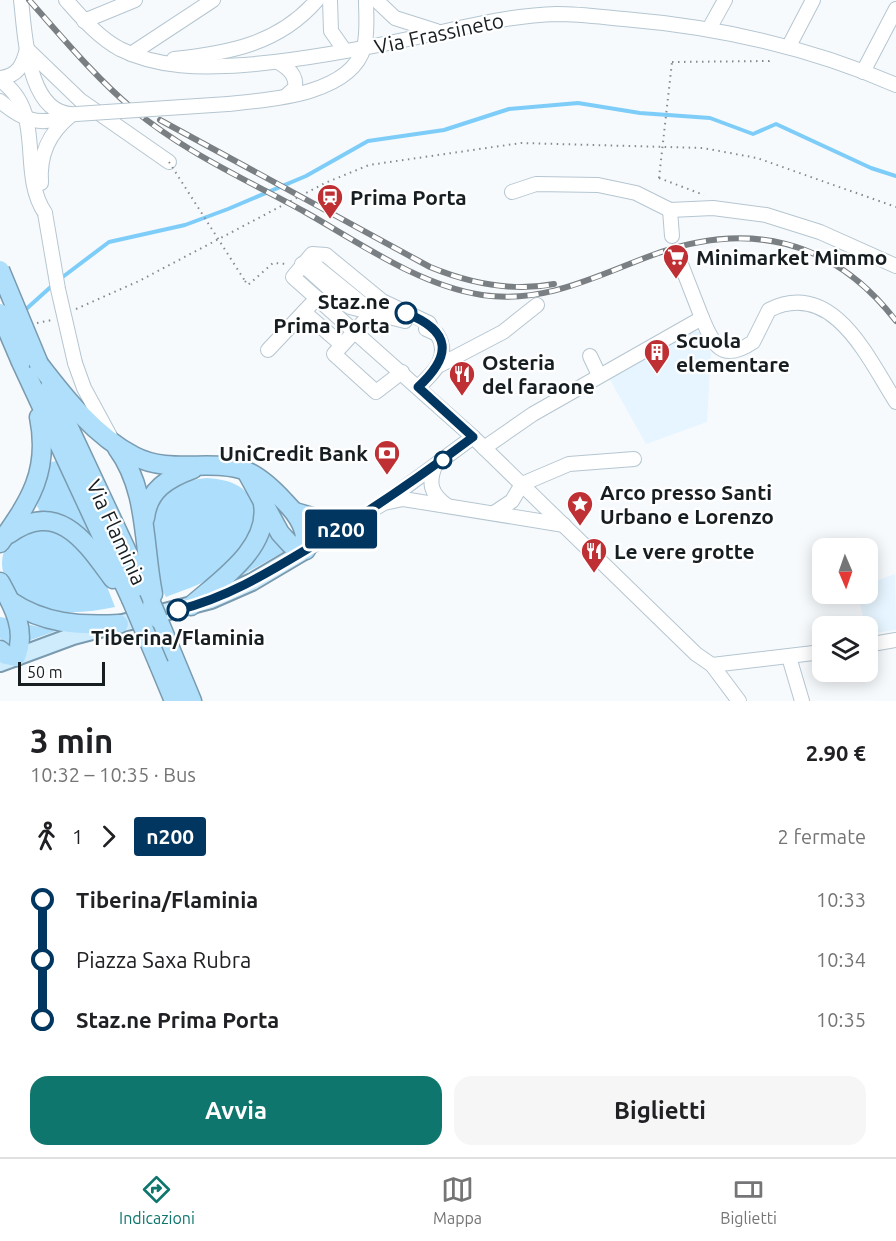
<!DOCTYPE html>
<html lang="it">
<head>
<meta charset="utf-8">
<style>
  body { margin:0; font-family:Ubuntu,sans-serif; background:#f6f6f6; color:#202124; height:100vh; display:flex; flex-direction:column; font-size:22px; white-space:nowrap }
  * { box-sizing:border-box; margin:0 }
  p { font-size:20px; color:#757577 }
  .icon { flex:none; width:33px; height:33px; fill:none; stroke:currentColor; stroke-width:2; stroke-linecap:round; stroke-linejoin:round }
  .map { position:relative; height:701px; overflow:hidden }
  .panel { display:flex; flex-direction:column; background:#fff; flex:1 }
  .panel>* { flex:none }
  .badge { padding:0 12px; border-radius:4px; font-size:21px; line-height:39px }
  .needle { width:39px; rotate:178deg }
  .tools { position:absolute; left:812px; top:538px; display:grid; gap:12px }
  .tools a { display:grid; place-items:center; width:66px; height:66px; border-radius:12px; background:#fff; box-shadow:0 3px 15px #0003; font-size:30px }
  .scale { position:absolute; left:18px; bottom:15px; width:87px; box-sizing:border-box; padding-left:6px; border:3px solid #171e22; border-top:0; font-size:16px; line-height:21px; white-space:nowrap; color:#171e22; -webkit-text-stroke:4px #fff; paint-order:stroke }
  .map>.badge { position:absolute; translate:-50% -50%; box-shadow:0 0 0 3px #fff }
  .legs { display:flex; align-items:center; gap:9px; height:66px; padding:0 30px; font-size:20px }
  .legs p { margin-inline-start:auto }
  .summary { display:flex; align-items:center; justify-content:space-between; height:102px; padding:0 30px }
  h1 { font-size:33px; font-weight:600; line-height:45px }
  .cta { display:flex; gap:12px; margin-top:auto; padding:12px 30px }
  .cta a { flex:1; height:69px; border-radius:18px; background:#0f766e; color:#fff; font-size:24px; font-weight:600; line-height:69px; text-align:center }
  .cta a+a { background:#f6f6f6; color:#202124 }
  ul { padding:0 30px; list-style:none }
  li { display:flex; align-items:center; gap:21px; height:60px; font-size:22px }
  li i { display:grid; place-items:center; width:9px; height:100%; margin:0 8px; background:currentColor }
  li i::after { content:''; width:15px; height:15px; margin:-8px; border:4px solid; border-radius:50%; background:#fff }
  li p { margin-inline-start:auto }
  li:first-child i { background:linear-gradient(#0000 50%,currentColor 0) }
  li:last-child i { background:linear-gradient(currentColor 50%,#0000 0) }
  .dock { display:flex; justify-content:space-around; align-items:center; height:84px; border-top:2px solid #e0e0e0; background:#fff; font-size:16px; color:#757577 }
  .dock a { display:grid; justify-items:center; gap:3px }
  .dock .on { color:#0f766e }
  .map>svg:first-child { display:block }
</style>
</head>
<body>
<div class="map">
<svg width="896" height="701" viewBox="0 0 896 701">
  <rect width="100%" height="100%" fill="#f7fafd"/>
  <g fill="#e6f5ff">
    <path d="M694,331l8,1 9,21 -4,69 -61,22 -38,-68z"/>
    <path d="M895,574l1,56 -29,4 -9,-40h9v-10z"/>
  </g>
  <g fill="#addffc">
    <path d="M57,461l32,71 -13,-7 -34,-10 -5,-9 14,-44z"/>
    <path d="M207,478c74,4 47,69 6,98 -14,10 -32,15 -47,21l-9,-17 -6,-73c17,-17 31,-27 56,-29z"/>
    <path d="M41,528l26,7 37,44 11,28c-38,8 -82,11 -107,-23 -8,-14 -8,-27 0,-43z"/>
    <path d="M266,528l11,17 8,6 -62,35z"/>
    <path d="M0,617l6,1 6,6 1,20h-8l-5,-6z"/>
    <path d="M27,624l29,7 -28,10z"/>
  </g>
  <g fill="none" stroke-linecap="round" stroke-linejoin="round">
    <g stroke="#7ecdf9" stroke-width="4">
      <path d="M60,279l49,-37 76,-17 43,-16 78,-33 62,-35 76,-11 65,-21 69,-6 62,10 70,5 43,16 23,-10 95,44 25,8"/>
      <path d="M24,311l30,-27"/>
    </g>
    <g stroke="#b5c6d1" stroke-width="16">
      <g id="minor">
        <path d="M21,0c4,33 6,118 55,114"/>
        <path d="M66,0c16,18 32,37 54,49 38,19 82,19 124,16 62,-5 123,-17 183,-30 43,-9 86,-20 130,-21 22,0 45,3 67,5 95,8 185,28 272,66"/>
        <path d="M330,0l1,31 14,20"/>
        <path d="M376,0l19,18 41,13"/>
        <path d="M84,21l51,-21"/>
        <path d="M709,29l16,-29"/>
        <path d="M789,46l24,-46"/>
        <path d="M27,49l53,51 89,62"/>
        <path d="M131,54l82,-54"/>
        <path d="M174,59c55,-6 105,-15 143,-59"/>
        <path d="M278,62c10,6 19,13 17,26l-9,8"/>
        <path d="M863,72l33,-63"/>
        <path d="M0,78c18,-2 23,-13 27,-29"/>
        <path d="M0,80c47,32 17,91 45,133"/>
        <path d="M0,101c20,17 38,26 63,16"/>
        <path d="M228,104c40,-4 123,-9 136,-57 4,-15 2,-32 2,-47"/>
        <path d="M41,183c-2,-29 8,-50 30,-68"/>
        <path d="M512,192l24,-8 62,1 38,8 34,17 43,-2 53,7 54,17 76,34"/>
        <path d="M670,210l2,26"/>
        <path d="M677,254l25,64"/>
        <path d="M302,264l48,43 55,14"/>
        <path d="M313,264l58,47"/>
        <path d="M377,307l-43,47 42,38 26,-20"/>
        <path d="M304,312l38,33"/>
        <path d="M433,332l-4,-9 -47,-22 -56,-46 -14,-1 -19,23 180,160 223,217 16,11 27,36"/>
        <path d="M268,350l49,-52"/>
        <path d="M590,356l9,19"/>
        <path d="M75,363l9,25 26,48"/>
        <path d="M440,365l63,-33 34,-27"/>
        <path d="M418,387c16,-14 33,-31 19,-53l-11,-5"/>
        <path d="M484,448l49,-34 169,-96c11,27 20,45 51,24l16,-32c64,-32 99,48 127,92"/>
        <path d="M435,466c-7,17 -4,28 11,39"/>
        <path d="M522,484l47,-20 65,-5"/>
        <path d="M388,500l85,-63"/>
        <path d="M494,513l18,-12 10,-17"/>
        <path d="M306,550l78,-47 19,-4 161,26"/>
        <path d="M867,645l29,-5"/>
        <path d="M789,657l13,44"/>
        <path d="M712,665l110,-13"/>
      </g>
    </g>
    <g stroke="#7a9baf" stroke-width="20">
      <path id="major" d="M0,663l73,-27 138,-36 41,-18 54,-32"/>
    </g>
    <g stroke="#7a9baf" stroke-width="21">
      <g id="highway">
        <path d="M21,362l110,237"/>
        <path d="M39,364c26,34 56,72 95,92 36,19 79,2 112,15 15,6 28,19 39,31 14,14 22,28 21,48l-16,-6 -10,-11 -34,-62"/>
        <path d="M50,387l102,218"/>
        <path d="M117,448c31,42 26,96 36,146"/>
        <path d="M295,512l38,11 16,1"/>
        <path d="M145,518c3,-28 23,-40 48,-49"/>
        <path d="M9,534c50,-36 78,10 104,45"/>
        <path d="M0,543c30,-42 50,-72 39,-126"/>
        <path d="M0,582c13,24 27,48 16,75l-10,-2 -6,-5"/>
        <path d="M10,601c34,23 69,25 109,23"/>
        <path d="M191,606c28,-25 79,-58 72,-102"/>
        <path d="M158,619l34,82"/>
        <path d="M159,665l15,36"/>
      </g>
    </g>
    <g stroke="#858a8e" stroke-width="2" stroke-dasharray="1.5 4.5" stroke-linecap="butt">
      <path d="M672,62l97,-1 2,-4"/>
      <path d="M659,178l45,17"/>
      <path d="M245,281l3,4 25,-22 14,1"/>
      <path d="M76,309l63,-28 186,-98 44,-18 152,-22 182,5 54,10 139,49"/>
      <path d="M37,323l15,-3"/>
    </g>
    <use href="#minor" stroke="#fff" stroke-width="14"/>
    <use href="#major" stroke="#cfecfd" stroke-width="16"/>
    <use href="#highway" stroke="#afdffb" stroke-width="18"/>
    <g stroke="#797f82" stroke-width="6">
      <g id="rail">
        <path d="M29,0c33,37 66,77 104,109 51,43 114,71 172,103 55,31 113,73 177,83 62,9 112,-18 168,-39 97,-36 182,-18 246,65"/>
        <path d="M160,120l270,147c39,16 82,25 124,17"/>
      </g>
    </g>
    <use href="#rail" stroke="#fff" stroke-width="4" stroke-dasharray="11" stroke-linecap="butt"/>
    <g stroke="#b5c6d1" stroke-width="16" stroke-linecap="butt">
      <g id="minor-bridge">
        <path d="M76,114l152,-10"/>
        <path d="M45,213l13,76 17,74"/>
      </g>
    </g>
    <g stroke="#7a9baf" stroke-width="21" stroke-linecap="butt">
      <g id="highway-bridge">
        <path d="M0,270l39,94"/>
        <path d="M0,313l21,49"/>
        <path d="M131,599l28,66"/>
        <path d="M152,605l6,14"/>
      </g>
    </g>
    <g stroke="#858a8e" stroke-width="2" stroke-dasharray="1.5 4.5" stroke-linecap="butt">
      <path d="M169,162l76,119"/>
      <path d="M659,178l13,-116"/>
    </g>
    <use href="#minor-bridge" stroke="#fff" stroke-width="14"/>
    <use href="#highway-bridge" stroke="#afdffb" stroke-width="18"/>
  </g>
  <g fill="none" stroke-linecap="round" stroke-linejoin="round">
    <g stroke="#fff" stroke-width="14">
      <path id="line-1" d="M178,610c51,-13 91,-38 136,-65 55,-33 107,-69 159,-108l-55,-50c35,-32 33,-56 -12,-74"/>
    </g>
    <use href="#line-1" stroke="#00365f" stroke-width="9"/>
  </g>
  <defs>
    <g id="station-pin" transform="scale(1.35)"><path d="M0 17L-7.5 6A9.5 9.5 0 1 1 7.5 6Z" fill="#bf3034" stroke="#fff"/><path d="M-3-6H3Q5-6 5-4V2Q5 4 3 4L4.5 6H3L1.5 4h-3L-3 6H-4.5L-3 4Q-5 4-5 2V-4Q-5-6-3-6ZM-3.5-4v3h7v-3ZM-3.5 1v1.5H-2V1ZM2 1v1.5H3.5V1Z" fill="#fff"/></g>
    <g id="supermarket-pin" transform="scale(1.35)"><path d="M0 17L-7.5 6A9.5 9.5 0 1 1 7.5 6Z" fill="#bf3034" stroke="#fff"/><path d="M-6-5.5h2.5l.6 2H6L4.5 2H-2.5L-4.4-4H-6ZM-1.5 3.2a1.3 1.3 0 1 0 .1 0ZM3 3.2a1.3 1.3 0 1 0 .1 0Z" fill="#fff"/></g>
    <g id="building-pin" transform="scale(1.35)"><path d="M0 17L-7.5 6A9.5 9.5 0 1 1 7.5 6Z" fill="#bf3034" stroke="#fff"/><path d="M-4-6H4V6H1V3H-1V6H-4ZM-2.5-4.3h1.7v1.8h-1.7ZM.8-4.3h1.7v1.8H.8ZM-2.5-1h1.7V.8h-1.7ZM.8-1h1.7V.8H.8Z" fill="#fff"/></g>
    <g id="restaurant-pin" transform="scale(1.35)"><path d="M0 17L-7.5 6A9.5 9.5 0 1 1 7.5 6Z" fill="#bf3034" stroke="#fff"/><path d="M-5-6h1v4h1v-4h1v4h1v-4h1v5L-1.5 .5V6h-2V.5L-5-1ZM5-6V6H3V1.5H1.5Q1.5-4 5-6Z" fill="#fff"/></g>
    <g id="bank-pin" transform="scale(1.35)"><path d="M0 17L-7.5 6A9.5 9.5 0 1 1 7.5 6Z" fill="#bf3034" stroke="#fff"/><path d="M-6-4H6V4H-6ZM0-2.3a2.3 2.3 0 1 0 0 4.6a2.3 2.3 0 1 0 0-4.6Z" fill="#fff"/></g>
    <g id="sight-pin" transform="scale(1.35)"><path d="M0 17L-7.5 6A9.5 9.5 0 1 1 7.5 6Z" fill="#bf3034" stroke="#fff"/><path d="M0-6L1.8-2.2L6-1.7L2.9 1.2L3.7 5.4L0 3.3L-3.7 5.4L-2.9 1.2L-6-1.7L-1.8-2.2Z" fill="#fff"/></g>
  </defs>
  <g fill-rule="evenodd">
    <use href="#station-pin" x="330" y="197"/>
    <use href="#supermarket-pin" x="676" y="257"/>
    <use href="#building-pin" x="657" y="352"/>
    <use href="#restaurant-pin" x="462" y="374"/>
    <use href="#bank-pin" x="387" y="453"/>
    <use href="#sight-pin" x="580" y="504"/>
    <use href="#restaurant-pin" x="594" y="551"/>
  </g>
  <g fill="#fff" stroke="#00365f" stroke-width="3">
    <circle cx="406" cy="313" r="10"/>
    <circle cx="443" cy="460" r="8"/>
    <circle cx="178" cy="610" r="10"/>
  </g>
  <g text-anchor="middle" dominant-baseline="central" stroke-width="4.5" stroke-linejoin="round" paint-order="stroke">
    <g font-size="21" fill="#171e22" stroke="#fff">
      <text transform="translate(439 33) rotate(-12)">Via Frassineto</text>
      <text transform="translate(117 532) rotate(65)">Via Flaminia</text>
    </g>
    <g font-size="21" font-weight="bold" fill="#171e22" stroke="#fff" text-anchor="start">
      <text x="350" y="197">Prima Porta</text>
      <text x="696" y="257">Minimarket Mimmo</text>
      <text x="676" y="340">Scuola<tspan x="676" dy="24">elementare</tspan></text>
      <text x="482" y="362">Osteria<tspan x="482" dy="24">del faraone</tspan></text>
      <text x="368" y="453" text-anchor="end">UniCredit Bank</text>
      <text x="600" y="492">Arco presso Santi<tspan x="600" dy="24">Urbano e Lorenzo</tspan></text>
      <text x="614" y="551">Le vere grotte</text>
    </g>
    <g font-size="21" font-weight="bold" fill="#171e22" stroke="#fff" text-anchor="end">
      <text x="390" y="301">Staz.ne<tspan x="390" dy="24">Prima Porta</tspan></text>
      <text x="178" y="637" text-anchor="middle">Tiberina/Flaminia</text>
    </g>
  </g>
</svg>
<div class="tools">
<a><svg class="needle" viewBox="-14 -14 28 28"><path d="M0-13l5 13h-10z" fill="#e53935"/><path d="M0 13l5-13h-10z" fill="#757577"/></svg></a>
<a><svg class="icon" aria-label="layers" viewBox="0 0 24 24"><path d="M12 4l9 5-9 5-9-5zM3 14l9 5 9-5"/></svg></a>
</div>
<div class="scale">50 m</div>
<b class="badge" style="left:341px;top:529px;background:#00365f;color:#fff">n200</b>
</div>
<section class="panel">
<div class="summary"><div><h1>3 min</h1><p>10:32 – 10:35 · Bus</p></div><b>2.90 €</b></div>
<div class="legs"><svg class="icon" aria-label="walk" viewBox="0 0 24 24"><circle cx="13" cy="4" r="2"/><path d="M13 8l-2 6 4 7M11 14l-3 7M7 12l3-4h3l4 4"/></svg>1<svg class="icon" aria-label="forward" viewBox="0 0 24 24"><path d="M9 5l7 7-7 7"/></svg><b class="badge" style="background:#00365f;color:#fff">n200</b><p>2 fermate</p></div>
<ul>
<li><i style="color:#00365f"></i><b>Tiberina/Flaminia</b><p>10:33</p></li>
<li><i style="color:#00365f"></i><span>Piazza Saxa Rubra</span><p>10:34</p></li>
<li><i style="color:#00365f"></i><b>Staz.ne Prima Porta</b><p>10:35</p></li>
</ul>
<div class="cta"><a>Avvia</a><a>Biglietti</a></div>
</section>
<nav class="dock">
<a class="on"><svg class="icon" aria-label="directions" viewBox="0 0 24 24"><path d="M12 3l9 9-9 9-9-9zM9 14v-3h6M13 9l2 2-2 2"/></svg>Indicazioni</a>
<a><svg class="icon" aria-label="map" viewBox="0 0 24 24"><path d="M3 6l6-2 6 2 6-2v14l-6 2-6-2-6 2zM9 4v14M15 6v14"/></svg>Mappa</a>
<a><svg class="icon" aria-label="tickets" viewBox="0 0 24 24"><path d="M3 7h18v10H3zM15 7v10"/></svg>Biglietti</a>
</nav>
</body>
</html>
